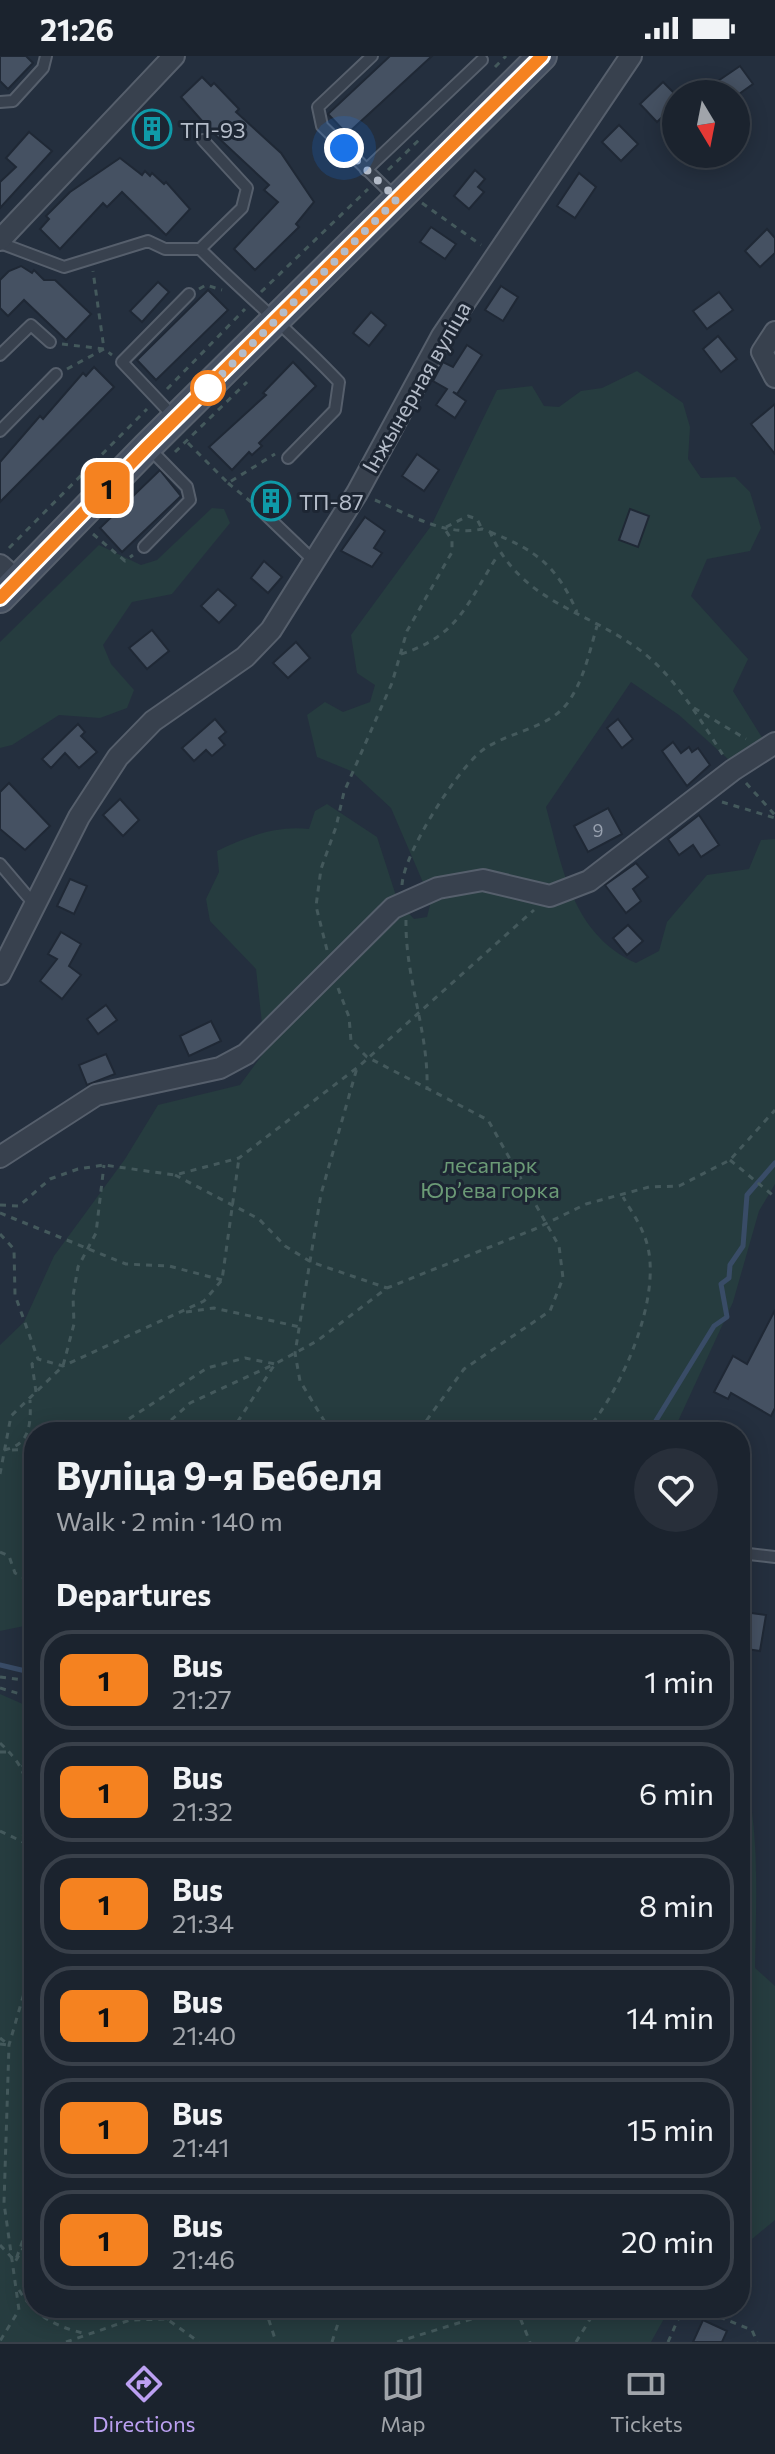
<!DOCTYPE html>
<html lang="en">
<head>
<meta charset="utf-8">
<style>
  body { margin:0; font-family:Commissioner,sans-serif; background:#282f3a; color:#f1f3f6; height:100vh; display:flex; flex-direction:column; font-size:30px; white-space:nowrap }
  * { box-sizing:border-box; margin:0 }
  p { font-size:26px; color:#a0a4aa }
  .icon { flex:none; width:44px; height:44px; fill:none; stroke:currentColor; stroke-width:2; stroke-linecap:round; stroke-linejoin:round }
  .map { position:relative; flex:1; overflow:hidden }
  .side { position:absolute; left:24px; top:1366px; width:726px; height:896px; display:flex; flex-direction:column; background:#1b232e; border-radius:32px; box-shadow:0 4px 20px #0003,0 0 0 2px #39404a }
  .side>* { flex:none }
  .badge { padding:0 16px; border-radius:12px; font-size:28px; line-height:52px }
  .needle { width:52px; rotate:170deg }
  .tools { position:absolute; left:662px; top:24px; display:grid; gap:16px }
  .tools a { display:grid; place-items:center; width:88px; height:88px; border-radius:50%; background:#1b232e; box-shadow:0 4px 20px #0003,0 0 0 2px #39404a; font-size:40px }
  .you { position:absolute; width:40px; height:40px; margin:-20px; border:6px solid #fff; border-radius:50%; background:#1a73e8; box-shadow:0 0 0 12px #1a73e833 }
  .map>.badge { position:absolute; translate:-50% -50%; box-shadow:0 0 0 4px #fff }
  h2 { padding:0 32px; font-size:30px; line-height:72px }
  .round { display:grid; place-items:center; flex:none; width:84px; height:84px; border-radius:42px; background:#282f3a }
  .summary { display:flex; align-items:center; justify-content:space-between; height:136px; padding:0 32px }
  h1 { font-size:38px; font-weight:700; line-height:60px }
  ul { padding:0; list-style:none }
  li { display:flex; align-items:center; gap:24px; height:100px; margin:0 16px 12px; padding:0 16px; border:4px solid #39404a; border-radius:32px }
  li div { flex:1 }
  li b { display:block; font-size:30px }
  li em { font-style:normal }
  li .badge { min-width:88px; font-weight:700; text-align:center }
  .status { display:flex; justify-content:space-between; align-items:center; height:56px; padding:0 40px; background:#1b232e; direction:ltr }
  .status svg { height:22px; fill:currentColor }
  .tab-bar { display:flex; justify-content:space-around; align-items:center; height:112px; border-top:2px solid #39404a; background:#1b232e; font-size:22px; color:#a0a4aa }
  .tab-bar a { display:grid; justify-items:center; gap:4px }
  .tab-bar .current { color:#bca0f2 }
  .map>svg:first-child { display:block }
</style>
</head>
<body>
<div class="status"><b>21:26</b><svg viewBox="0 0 49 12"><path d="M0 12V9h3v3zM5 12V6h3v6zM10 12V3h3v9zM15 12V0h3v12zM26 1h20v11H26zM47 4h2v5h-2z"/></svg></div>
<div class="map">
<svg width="775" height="2286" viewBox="0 0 775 2286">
  <rect width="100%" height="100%" fill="#242f3e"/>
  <g fill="#263c3f">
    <path d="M637,315l46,32 7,24 -2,32 13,19 34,-1 15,15 11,36 -11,23 -43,8 -16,37 57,63 -15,32 33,53 -37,16 -50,-45 -48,-33 -85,125c17,62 26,127 90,156l23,-12 8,-29 40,-47 42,-6 12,-29 14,-1v345l-16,27 -26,91 -60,130h-639v192l-34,7v-286l24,-23 30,-66 71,-97 33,-54 82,-20 25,-34 -9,-82 -46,-48 -4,-22 13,-27 -2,-21c29,-14 60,-26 92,-22l6,-18 12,-7 50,33 21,65 16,17 13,-2 4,-16 -40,-93 -40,-37 -34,-14 -10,-42 18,-13 18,10 27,-10 5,-17 -18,-12 -6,-38 80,-109 66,-136 35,-4 12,20 15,1 22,-16 21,-3z"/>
    <path d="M212,452l12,1 6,14 -58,71 -40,8 -29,43 8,19 23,26 -7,18 -27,10 -41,-3 -47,30 -12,3v-106l99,-97 42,20 16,-5z"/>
    <path d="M0,1638l25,11v27l9,9v567h636l-19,34h-651z"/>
    <path d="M740,1699c21,69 16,141 15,213l20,18v234l-35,29z"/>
  </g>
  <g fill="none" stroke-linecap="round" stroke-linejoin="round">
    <g stroke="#394c67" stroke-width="5">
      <path d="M649,1376l65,-106 13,-9 -6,-33 8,-6 1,-13 13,-19 4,-51 28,-32"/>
      <path d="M0,1609l34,8"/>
    </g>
  </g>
  <g fill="#455162" stroke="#1f2835" stroke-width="2">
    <path d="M0,0h26l7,7 -25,26 -8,-8z"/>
    <path d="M390,0h42l-85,78 -19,-20z"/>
    <path d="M740,10l13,18 -14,10h-17l-7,-11z"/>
    <path d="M202,21l9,9 3,-3 25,26 -3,3 45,41 33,49 -18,22 3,3 -44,43 -21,-21 44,-47 -14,-12 5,-5 -59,-55 -29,-33z"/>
    <path d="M663,26l13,13v9l-19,18 -17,-18z"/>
    <path d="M150,60l15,15 -11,11 -15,-15z"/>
    <path d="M619,69l19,19 -17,17 -19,-19z"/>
    <path d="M29,76l23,19 -52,57v-26l16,-15 -10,-9z"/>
    <path d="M120,102l22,17 3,-4 5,5 2,-3 12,11 2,-2 24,27 -24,26 -44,-43 -15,15 -4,-4 -43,46 -20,-20 9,-10 -3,-3 24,-24z"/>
    <path d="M475,114l10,9 -7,8 6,5 -15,17 -15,-13z"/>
    <path d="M579,117l17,14 -21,31 -18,-12z"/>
    <path d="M431,171l25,17 -11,15 -25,-17z"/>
    <path d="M767,173l8,9v15l-15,14 -15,-16z"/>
    <path d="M21,210l11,7 2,-3 10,10h11l36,34 -25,26 -42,-40 -16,16 -8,-8v-28l9,-9z"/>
    <path d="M158,226l11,10 -27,30 -12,-11z"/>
    <path d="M501,230l17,11 -15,24 -18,-11z"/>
    <path d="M208,234l20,20 -72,70 -19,-20z"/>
    <path d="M719,236l14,18 -26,19 -14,-18z"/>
    <path d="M371,256l15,13 -17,21 -16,-13z"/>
    <path d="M718,280l19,23 -16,13 -18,-23z"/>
    <path d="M467,289l15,10 -25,39 -4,-2 13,9 -11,17 -19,-13 11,-16 -14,-8 10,-19 10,5z"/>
    <path d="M293,306l23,24 -57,57 3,3 -10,9 -3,-3 -17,18 -23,-23 57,-52 -3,-2z"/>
    <path d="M94,311l20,20 -114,115v-40l40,-46 3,3 40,-46 3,3z"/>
    <path d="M775,348v50l-24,-30z"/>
    <path d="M417,398l22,16 -15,21 -22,-15z"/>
    <path d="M160,414l21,26 -59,56 -22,-24z"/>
    <path d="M268,431l17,18 -9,9 -20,-17z"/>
    <path d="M630,453l19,7 -11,31 -19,-7z"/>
    <path d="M365,461l20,14 -11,17 8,5 -10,14 -31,-16z"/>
    <path d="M264,505l18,16 -14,16 -17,-15z"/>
    <path d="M218,533l18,16 -17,18 -18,-17z"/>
    <path d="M152,574l17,21 -22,18 -18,-21z"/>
    <path d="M296,586l14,16 -22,20 -15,-15z"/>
    <path d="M215,663l11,13 -7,6 6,7 -13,11 -6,-6 -12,11 -12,-13z"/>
    <path d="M618,663l15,20 -11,9 -15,-20z"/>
    <path d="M78,668l7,8 -4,4 16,16 -18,16 -14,-15 -14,15 -9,-9z"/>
    <path d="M673,686l8,11 8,-6 3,5 6,-4 12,17 -23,21 -25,-35z"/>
    <path d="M9,727l41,43 -25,24 -25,-21v-37z"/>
    <path d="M120,743l19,21 -16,16 -20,-21z"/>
    <path d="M608,752l14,26 -34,18 -14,-26z"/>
    <path d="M699,759l20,30 -18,12 -8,-12 -14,10 -11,-16z"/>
    <path d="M636,807l12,14 -15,12 8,12 -15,12 -21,-28z"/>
    <path d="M70,823l17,7 -13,28 -17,-8z"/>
    <path d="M628,869l15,16 -16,14 -14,-17z"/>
    <path d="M61,876l20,12 -12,22 12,9 -19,24 -22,-18 17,-22 -9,-5z"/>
    <path d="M106,949l11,15 -19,14 -11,-15z"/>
    <path d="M211,965l10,20 -32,15 -9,-20z"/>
    <path d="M106,998l9,20 -28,11 -8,-20z"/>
    <path d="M775,1254v98l-4,8 -40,-23 -3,6 -14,-7 19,-36 14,8z"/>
    <path d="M744,1556l22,3 -6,36 -20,-3z"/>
    <path d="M703,2264l24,11 -5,11h-29z"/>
  </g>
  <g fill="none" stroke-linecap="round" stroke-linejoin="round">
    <g stroke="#565f6c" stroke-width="14">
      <g id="lane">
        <path d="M372,0l-54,51 4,19 74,72"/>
        <path d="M0,46l13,-1 30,-33 3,-12"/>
        <path d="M366,114l116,-110"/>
        <path d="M0,187l64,24 84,-26 17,8h35c46,46 95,86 139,133l-4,28 -47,48"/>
        <path d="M200,193l42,-41 5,-20 -44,-48"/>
        <path d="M0,299l31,-30 19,17"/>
        <path d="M175,362l-53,-56 67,-68"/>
        <path d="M0,375l56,-57"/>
        <path d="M265,458l49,47"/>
        <path d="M144,491l46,-47 -3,-13 -38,-39"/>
        <path d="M0,808l34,40"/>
        <path d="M740,1497l35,4"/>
      </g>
    </g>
    <g stroke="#565f6c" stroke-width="24">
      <g id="street">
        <path d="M0,184l174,-184"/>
        <path d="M775,276l-13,20 13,25"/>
        <path d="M0,509l18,16"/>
        <path d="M0,918l79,-157 39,-60 35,-36 92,-64 26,-27 86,-137 85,-157 189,-280"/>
        <path d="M0,1101l96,-62 124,-27 26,-14 147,-146 45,-20 45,-8 67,16 39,-15 144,-111 42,-27"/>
      </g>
    </g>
    <g stroke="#565f6c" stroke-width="32">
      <path id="secondary" d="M0,542l147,-151 395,-391"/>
    </g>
    <g stroke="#44595c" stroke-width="3" stroke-dasharray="6 6" stroke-linecap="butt">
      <path d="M495,11l11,-11"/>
      <path d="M388,114l32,-31"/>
      <path d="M422,147l59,42"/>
      <path d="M199,233l7,-4 16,5"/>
      <path d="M261,236l107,-103"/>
      <path d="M62,288l42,5 8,6"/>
      <path d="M67,313l37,-20 -11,-78"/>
      <path d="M167,333l78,-80"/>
      <path d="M188,387l40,40 47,-29"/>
      <path d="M175,396l72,-70"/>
      <path d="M228,427l28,23"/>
      <path d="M375,444c33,14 71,37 107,29l8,3c32,73 98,77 155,122 32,26 56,67 78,101"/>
      <path d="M490,476c46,18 67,34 87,80"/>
      <path d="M93,478l32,27 8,-6"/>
      <path d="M9,492l138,-139"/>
      <path d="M401,598c58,-18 66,-51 97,-99"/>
      <path d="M694,652l52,31"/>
      <path d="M746,727l29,32"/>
      <path d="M722,746l53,16"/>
      <path d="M402,829c2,-32 52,-110 77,-132 26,-22 69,-22 90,-52 15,-22 21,-51 28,-75"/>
      <path d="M406,864c-1,59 23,111 21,170"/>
      <path d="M327,894l-11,-44 5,-37 15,-42 8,-35 48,-109 15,-52 45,-79v-12l-8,-12 24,-12 9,3 5,10"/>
      <path d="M338,932l11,29 2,24 16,16 121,63 71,126 4,32 -13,33 -86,58 -46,63"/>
      <path d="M730,1104l45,37"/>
      <path d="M175,1119l84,44 26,27 26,16 76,26"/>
      <path d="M0,1149l19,1 31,-27 28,-10 26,-4 71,10 64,-17 119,-91 176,-157"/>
      <path d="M0,1157l126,51 43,2 53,14"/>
      <path d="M0,1178l14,15 1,46 23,64 25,7 141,-65 18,-21 17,-122"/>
      <path d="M186,1256l28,-4 86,19"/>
      <path d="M36,1336l-4,-28 6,-5"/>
      <path d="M109,1376l98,-64 38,-10 30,6 -85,39 -32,29"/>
      <path d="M231,1376l44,-68 42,-23 70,-53 148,-59 51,-25 63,-17 30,-1 51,-26 45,-50"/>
      <path d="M331,1376l-31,-51 -5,-28 26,-159 36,-126"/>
      <path d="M585,1376c37,-41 82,-143 59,-197 -5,-13 -14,-26 -21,-38"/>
      <path d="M4,1394c27,-5 27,-28 26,-50"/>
      <path d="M12,1394l22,-1"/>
      <path d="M0,1418l11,-58 52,-50 11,-42 -1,-28 5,-29 18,-34 8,-68"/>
      <path d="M0,1496l9,4 6,17 11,6 8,13"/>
      <path d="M0,1621l31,4 3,-5"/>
      <path d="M0,1632l34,10"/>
      <path d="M0,1687c39,36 25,53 23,99l6,7 4,20 -6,114 -18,62 -5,158 15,107 -19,31"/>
      <path d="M0,1696h9"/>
      <path d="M22,1709l12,11"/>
      <path d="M0,1775l23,11 11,-18"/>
      <path d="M27,1927l7,-6"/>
      <path d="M0,1982l9,7"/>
      <path d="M0,1988l9,1"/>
      <path d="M740,2129l8,-4"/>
      <path d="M34,2164l-7,9 -12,33 10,-17 9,-4"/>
      <path d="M0,2189l14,15"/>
      <path d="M19,2234c17,27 37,37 68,44"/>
      <path d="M265,2252l11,34"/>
      <path d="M516,2252l14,34"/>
      <path d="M697,2252l55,22 5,12"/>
      <path d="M167,2263l26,-11"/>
      <path d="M66,2286l64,-22 37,-1 32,23"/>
      <path d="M332,2286l11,-34"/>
      <path d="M397,2286l110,-34"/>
      <path d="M576,2286l21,-34"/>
      <path d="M668,2286l15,-34"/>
    </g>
    <use href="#lane" stroke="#38414e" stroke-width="10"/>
    <use href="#street" stroke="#38414e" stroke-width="20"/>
    <use href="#secondary" stroke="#465061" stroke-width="28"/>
  </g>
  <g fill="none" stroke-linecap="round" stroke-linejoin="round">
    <g stroke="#fff" stroke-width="18">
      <path id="line" d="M0,542l147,-151 395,-391"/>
    </g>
    <use href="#line" stroke="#f58220" stroke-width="12"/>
    <path stroke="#b4bcc9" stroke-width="8" stroke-dasharray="0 14.4" d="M208,332l-3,3 192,-192 -53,-51"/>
  </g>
  <defs>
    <g id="building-ring" transform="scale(2)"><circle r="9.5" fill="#1d2633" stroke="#0f9aa8" stroke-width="1.5"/><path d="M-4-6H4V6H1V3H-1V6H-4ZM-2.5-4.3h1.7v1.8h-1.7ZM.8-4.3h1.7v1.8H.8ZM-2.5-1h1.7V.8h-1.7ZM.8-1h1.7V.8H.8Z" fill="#0f9aa8"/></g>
  </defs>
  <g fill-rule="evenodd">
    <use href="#building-ring" x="152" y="73"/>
    <use href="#building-ring" x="271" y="445"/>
  </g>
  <circle fill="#fff" stroke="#f58220" stroke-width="4" cx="208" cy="332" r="16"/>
  <g text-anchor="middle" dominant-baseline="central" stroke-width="6" stroke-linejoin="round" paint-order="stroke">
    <g font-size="18" fill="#98a1af">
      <text x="598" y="774">9</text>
    </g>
    <g font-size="22" fill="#b4bcc9" stroke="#1d2633" text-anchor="start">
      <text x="180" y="73">ТП-93</text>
      <text x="299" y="445">ТП-87</text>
    </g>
    <g font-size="22" fill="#b4bcc9" stroke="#1d2633">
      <text transform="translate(416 331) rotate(-60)">Інжынерная вуліца</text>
    </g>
    <g font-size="22" fill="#6b9a76" stroke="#1d2633">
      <text x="490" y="1108">лесапарк<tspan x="490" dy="25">Юрʼева горка</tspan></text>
    </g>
  </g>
</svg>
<div class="tools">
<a><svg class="needle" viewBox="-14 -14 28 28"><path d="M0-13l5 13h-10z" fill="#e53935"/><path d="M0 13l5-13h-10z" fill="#a0a4aa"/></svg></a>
</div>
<div class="you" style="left:344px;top:92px"></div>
<b class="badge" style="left:107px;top:432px;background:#f58220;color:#111">1</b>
<section class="side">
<div class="summary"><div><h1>Вуліца 9-я Бебеля</h1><p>Walk · 2 min · 140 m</p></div><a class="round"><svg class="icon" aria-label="heart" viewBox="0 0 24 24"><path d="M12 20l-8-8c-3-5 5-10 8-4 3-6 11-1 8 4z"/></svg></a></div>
<h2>Departures</h2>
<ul>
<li><span class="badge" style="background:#f58220;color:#111">1</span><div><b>Bus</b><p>21:27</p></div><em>1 min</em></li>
<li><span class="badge" style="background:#f58220;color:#111">1</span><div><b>Bus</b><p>21:32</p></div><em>6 min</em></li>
<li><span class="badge" style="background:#f58220;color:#111">1</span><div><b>Bus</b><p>21:34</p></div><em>8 min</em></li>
<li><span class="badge" style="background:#f58220;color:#111">1</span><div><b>Bus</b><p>21:40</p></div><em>14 min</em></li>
<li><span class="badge" style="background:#f58220;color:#111">1</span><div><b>Bus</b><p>21:41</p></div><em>15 min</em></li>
<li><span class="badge" style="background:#f58220;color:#111">1</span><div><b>Bus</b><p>21:46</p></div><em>20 min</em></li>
</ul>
</section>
</div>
<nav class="tab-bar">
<a class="current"><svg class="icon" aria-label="directions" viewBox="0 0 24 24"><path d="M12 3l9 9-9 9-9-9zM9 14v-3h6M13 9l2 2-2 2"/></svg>Directions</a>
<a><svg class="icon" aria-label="map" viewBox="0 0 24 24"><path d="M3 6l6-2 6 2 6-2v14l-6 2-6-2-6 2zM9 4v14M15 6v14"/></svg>Map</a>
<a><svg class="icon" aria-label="tickets" viewBox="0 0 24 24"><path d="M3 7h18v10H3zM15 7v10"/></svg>Tickets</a>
</nav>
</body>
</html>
